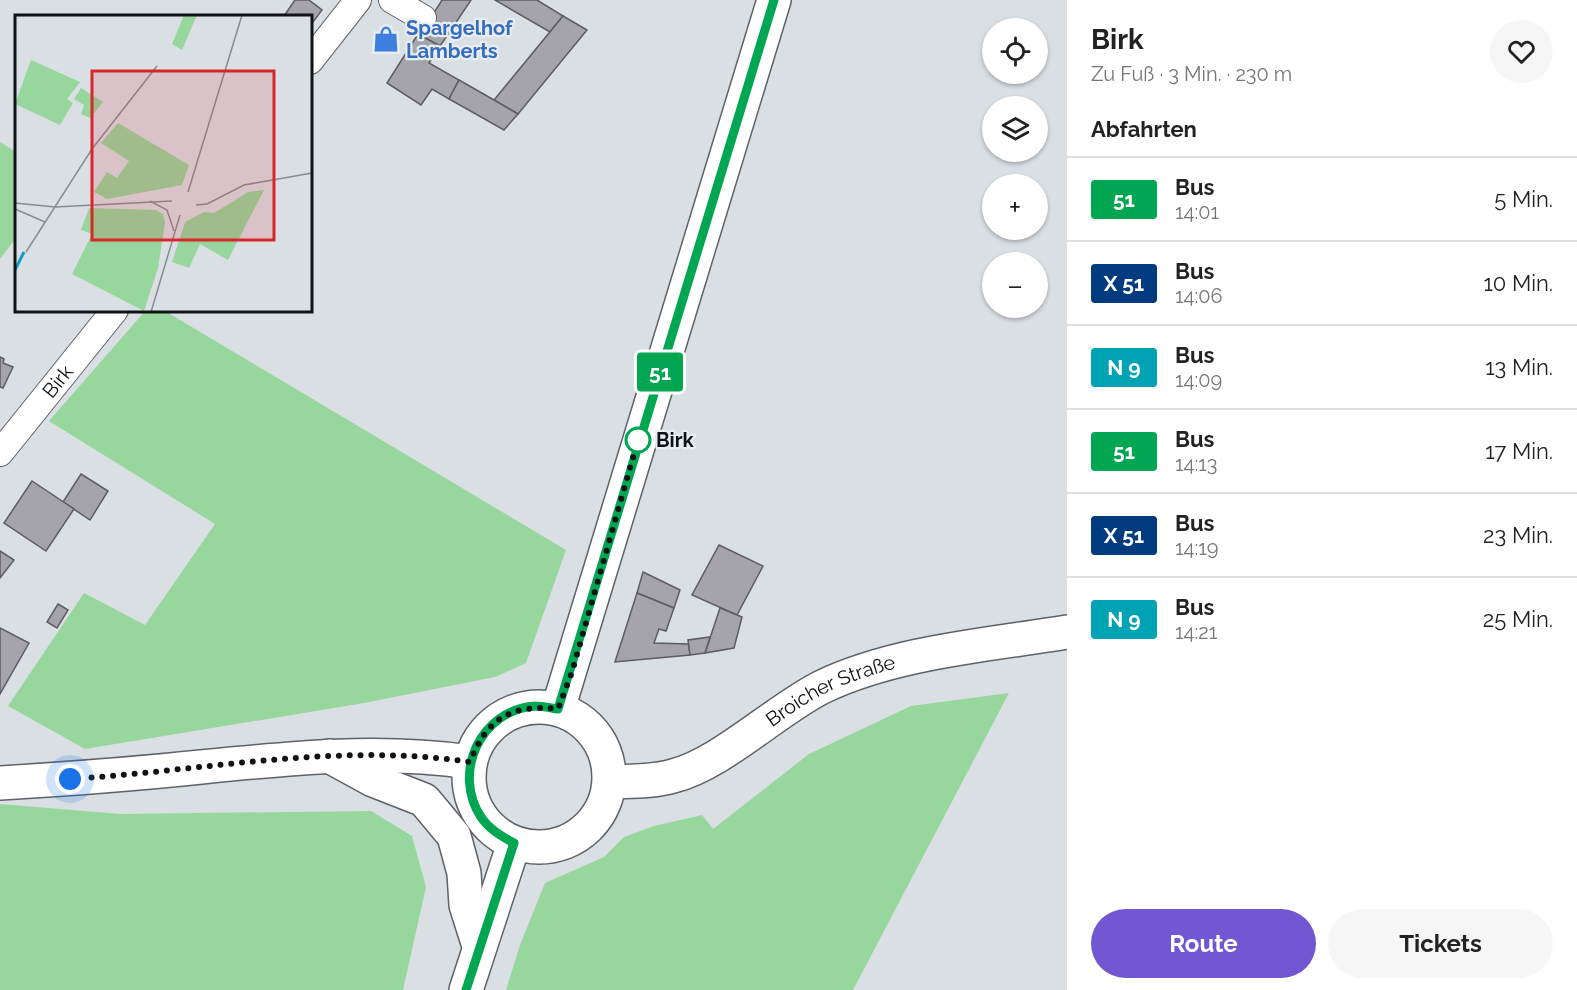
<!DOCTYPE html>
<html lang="de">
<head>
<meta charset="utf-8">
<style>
  body { margin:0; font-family:Raleway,sans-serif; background:#f6f6f6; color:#222; height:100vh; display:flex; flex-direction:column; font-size:22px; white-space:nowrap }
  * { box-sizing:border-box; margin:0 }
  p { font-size:20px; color:#767676 }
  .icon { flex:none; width:33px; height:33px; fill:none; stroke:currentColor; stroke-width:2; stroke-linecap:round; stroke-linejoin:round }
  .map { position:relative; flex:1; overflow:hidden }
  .details { display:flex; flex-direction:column; background:#fff; width:510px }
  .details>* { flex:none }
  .badge { padding:0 12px; border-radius:4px; font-size:21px; line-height:39px }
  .fabs { position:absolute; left:982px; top:18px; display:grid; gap:12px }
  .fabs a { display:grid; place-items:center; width:66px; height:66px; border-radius:50%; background:#fff; box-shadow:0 2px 4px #0004; font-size:30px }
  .you { position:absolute; width:30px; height:30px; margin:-15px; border:4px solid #fff; border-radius:50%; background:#1a73e8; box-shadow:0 0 0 9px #1a73e833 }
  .map>.badge { position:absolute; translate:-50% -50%; box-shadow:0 0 0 3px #fff }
  h2 { padding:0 24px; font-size:22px; line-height:54px }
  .round { display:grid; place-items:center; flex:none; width:63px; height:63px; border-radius:32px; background:#f6f6f6 }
  .summary { display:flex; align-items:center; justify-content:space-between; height:102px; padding:0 24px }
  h1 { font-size:28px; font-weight:700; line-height:45px }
  .cta { display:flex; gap:12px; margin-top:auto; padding:12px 24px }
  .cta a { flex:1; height:69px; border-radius:36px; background:#7157d1; color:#fff; font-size:24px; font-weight:700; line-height:69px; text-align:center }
  .cta a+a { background:#f6f6f6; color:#222 }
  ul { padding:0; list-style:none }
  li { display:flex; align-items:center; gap:18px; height:84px; padding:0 24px; border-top:2px solid #e0e0e0 }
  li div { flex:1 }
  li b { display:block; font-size:22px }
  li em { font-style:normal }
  li .badge { min-width:66px; font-weight:700; text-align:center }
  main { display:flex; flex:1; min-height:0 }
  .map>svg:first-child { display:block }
</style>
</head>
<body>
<main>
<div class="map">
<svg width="1067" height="990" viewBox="0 0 1067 990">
  <rect width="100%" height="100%" fill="#dadfe4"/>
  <g fill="#97d69c">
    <path d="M0,142l16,10v86l-16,21z"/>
    <path d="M146,310l19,1 401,239 -40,113 -31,14 -131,26 -279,46 -77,-43 76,-113 61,32 70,-101 -166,-103z"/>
    <path d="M1009,693l-156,297h-347l14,-45 25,-62 59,-26 20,-20 30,-11 48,-11 11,14 96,-75 102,-48z"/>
    <path d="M0,804l120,10 251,-3 41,25 14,51 -23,103h-403z"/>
  </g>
  <g fill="#a5a4ab" stroke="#5c5c61" stroke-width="1.5">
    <path d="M295,0h14l13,10 -12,16v-10h-26z"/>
    <path d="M442,0h29l-22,33 -21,-15 4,-2z"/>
    <path d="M495,0h42l26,16 -13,16z"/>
    <path d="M563,16l24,14 -69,84 -24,-14z"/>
    <path d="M428,18l21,15 -9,13 -22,-12z"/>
    <path d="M418,34l22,12 -11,17 30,17 -10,19 -17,-10 -11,16 -34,-22z"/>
    <path d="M459,80l35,20 24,14 -14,16 -55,-31z"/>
    <path d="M0,357l4,2 -1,4 10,4 -10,21 -3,-1z"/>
    <path d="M81,474l27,17 -18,29 -27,-18z"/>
    <path d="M32,481l42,28 -28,42 -42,-28z"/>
    <path d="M719,545l44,21 -26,49 -45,-20z"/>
    <path d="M0,551l14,9 -14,18z"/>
    <path d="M643,572l37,18 -6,18 -37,-15z"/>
    <path d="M637,593l37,15 -8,23 -7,-2 -5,14 35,1 1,11 -75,7z"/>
    <path d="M58,604l10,6 -11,18 -10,-6z"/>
    <path d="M720,608l22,9 -8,31 -29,5z"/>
    <path d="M0,628l29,15 -29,51z"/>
    <path d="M710,637l-5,16 -15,2 -2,-15z"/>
  </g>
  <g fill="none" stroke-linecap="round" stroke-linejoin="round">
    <g stroke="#5e6267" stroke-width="28">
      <g id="minor">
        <path d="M392,0l31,18"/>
        <path d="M310,61l48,-61"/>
        <path id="s1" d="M0,453l115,-143"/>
      </g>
    </g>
    <g stroke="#5e6267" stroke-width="36">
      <g id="major">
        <circle cx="539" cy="777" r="70"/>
        <path d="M558,709l216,-709"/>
        <path d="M329,756l44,24 51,20 11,13 19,23 10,37 2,32 13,41"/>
        <path id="s2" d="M610,782c20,-1 43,0 63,-6 48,-12 103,-66 149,-89 73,-35 166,-42 245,-55"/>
        <path d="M0,783c67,-4 134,-9 201,-16 90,-9 178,-18 269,-5"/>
        <path d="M466,990l48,-147"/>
      </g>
    </g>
    <use href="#minor" stroke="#fff" stroke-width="26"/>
    <use href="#major" stroke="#fff" stroke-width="33"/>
  </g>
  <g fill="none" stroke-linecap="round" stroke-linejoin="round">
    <g stroke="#fff" stroke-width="14">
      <path id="line" d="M466,990l48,-147c-13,-7 -25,-14 -33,-26 -29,-44 -1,-107 54,-111 8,0 16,2 23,3l216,-709"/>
    </g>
    <use href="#line" stroke="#00a651" stroke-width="9"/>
    <path stroke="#101214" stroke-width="6" stroke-dasharray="0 10.8" d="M70,779c134,-8 266,-37 400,-17 17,-44 41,-58 88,-53l14,-37 66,-232"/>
  </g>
  <defs>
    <g id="shop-bare" transform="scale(2.07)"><path d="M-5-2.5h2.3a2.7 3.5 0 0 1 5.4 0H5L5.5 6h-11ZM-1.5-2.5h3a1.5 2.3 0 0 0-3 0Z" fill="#3f7fe0" stroke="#e7edf2" stroke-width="2.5" paint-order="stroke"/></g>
  </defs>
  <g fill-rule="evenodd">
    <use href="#shop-bare" x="386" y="39"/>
  </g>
  <circle fill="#fff" stroke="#00a651" stroke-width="3" cx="638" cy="440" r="12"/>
  <g text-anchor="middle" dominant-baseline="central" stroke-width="4.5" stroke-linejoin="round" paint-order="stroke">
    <g font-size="20" font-weight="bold" fill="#366cbe" stroke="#e7edf2" text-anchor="start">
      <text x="406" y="28">Spargelhof<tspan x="406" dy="23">Lamberts</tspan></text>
    </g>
    <g font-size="20" fill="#101214" stroke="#e7edf2">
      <text stroke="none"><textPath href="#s1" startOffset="92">Birk</textPath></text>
      <text stroke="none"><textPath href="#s2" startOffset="244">Broicher Straße</textPath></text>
    </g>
    <g font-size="20" font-weight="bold" fill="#101214" stroke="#e7edf2" text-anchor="start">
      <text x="656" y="440">Birk</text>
    </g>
  </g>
  <g transform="translate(15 15)">
    <rect width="297" height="297" fill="#dadfe4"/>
    <path d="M169,0h13l-15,35 -10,-6zM16,45l49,22 -13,17 6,4 -13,22 -45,-21zM66,73l22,14 -13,16 -9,-4 3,-9 -10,-6zM103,108l71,42 -7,20 -75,14 -13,-7 13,-20 10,6 12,-17 -28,-18zM249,175l-36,70 -28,-16 -11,24 -17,-6 13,-40 19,-10 10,1 34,-21zM74,193l67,2 7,4 2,9 -7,45 -14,43 -72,-37 20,-40 -11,-4z" fill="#97d69c"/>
    <path fill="none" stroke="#119bc5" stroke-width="3" d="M0,255l9,-18"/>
    <path fill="none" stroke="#898d91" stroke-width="1.5" d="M173,177l54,-177M135,186l17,9 7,21M0,188l40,4 117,-6M181,190l11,-1 37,-19 68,-12M0,194l30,13M11,237l66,-103 65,-83M136,297l29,-97"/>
    <path fill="#d62828" fill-opacity="0.15" stroke="#d62828" stroke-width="3" d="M77,56h182v169h-182z"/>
    <rect width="297" height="297" fill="none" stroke="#101214" stroke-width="3"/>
  </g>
</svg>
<div class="fabs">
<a><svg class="icon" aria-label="locate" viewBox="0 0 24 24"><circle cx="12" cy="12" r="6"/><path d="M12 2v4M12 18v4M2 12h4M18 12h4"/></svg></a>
<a><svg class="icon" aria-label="layers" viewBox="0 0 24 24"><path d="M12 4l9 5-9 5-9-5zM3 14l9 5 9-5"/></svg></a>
<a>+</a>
<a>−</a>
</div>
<div class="you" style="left:70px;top:779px"></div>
<b class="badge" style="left:660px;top:372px;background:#00a651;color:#fff">51</b>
</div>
<section class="details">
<div class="summary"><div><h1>Birk</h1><p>Zu Fuß · 3 Min. · 230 m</p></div><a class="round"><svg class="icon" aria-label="heart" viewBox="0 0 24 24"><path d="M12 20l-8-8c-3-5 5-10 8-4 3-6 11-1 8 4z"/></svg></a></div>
<h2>Abfahrten</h2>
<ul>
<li><span class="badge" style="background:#00a651;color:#fff">51</span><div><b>Bus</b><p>14:01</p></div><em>5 Min.</em></li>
<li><span class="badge" style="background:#003b80;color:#fff">X 51</span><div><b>Bus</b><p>14:06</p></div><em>10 Min.</em></li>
<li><span class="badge" style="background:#00a3b4;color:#fff">N 9</span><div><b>Bus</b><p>14:09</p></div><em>13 Min.</em></li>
<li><span class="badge" style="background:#00a651;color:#fff">51</span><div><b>Bus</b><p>14:13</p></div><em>17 Min.</em></li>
<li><span class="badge" style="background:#003b80;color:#fff">X 51</span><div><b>Bus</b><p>14:19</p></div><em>23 Min.</em></li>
<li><span class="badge" style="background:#00a3b4;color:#fff">N 9</span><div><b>Bus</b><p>14:21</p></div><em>25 Min.</em></li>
</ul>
<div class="cta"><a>Route</a><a>Tickets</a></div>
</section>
</main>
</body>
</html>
